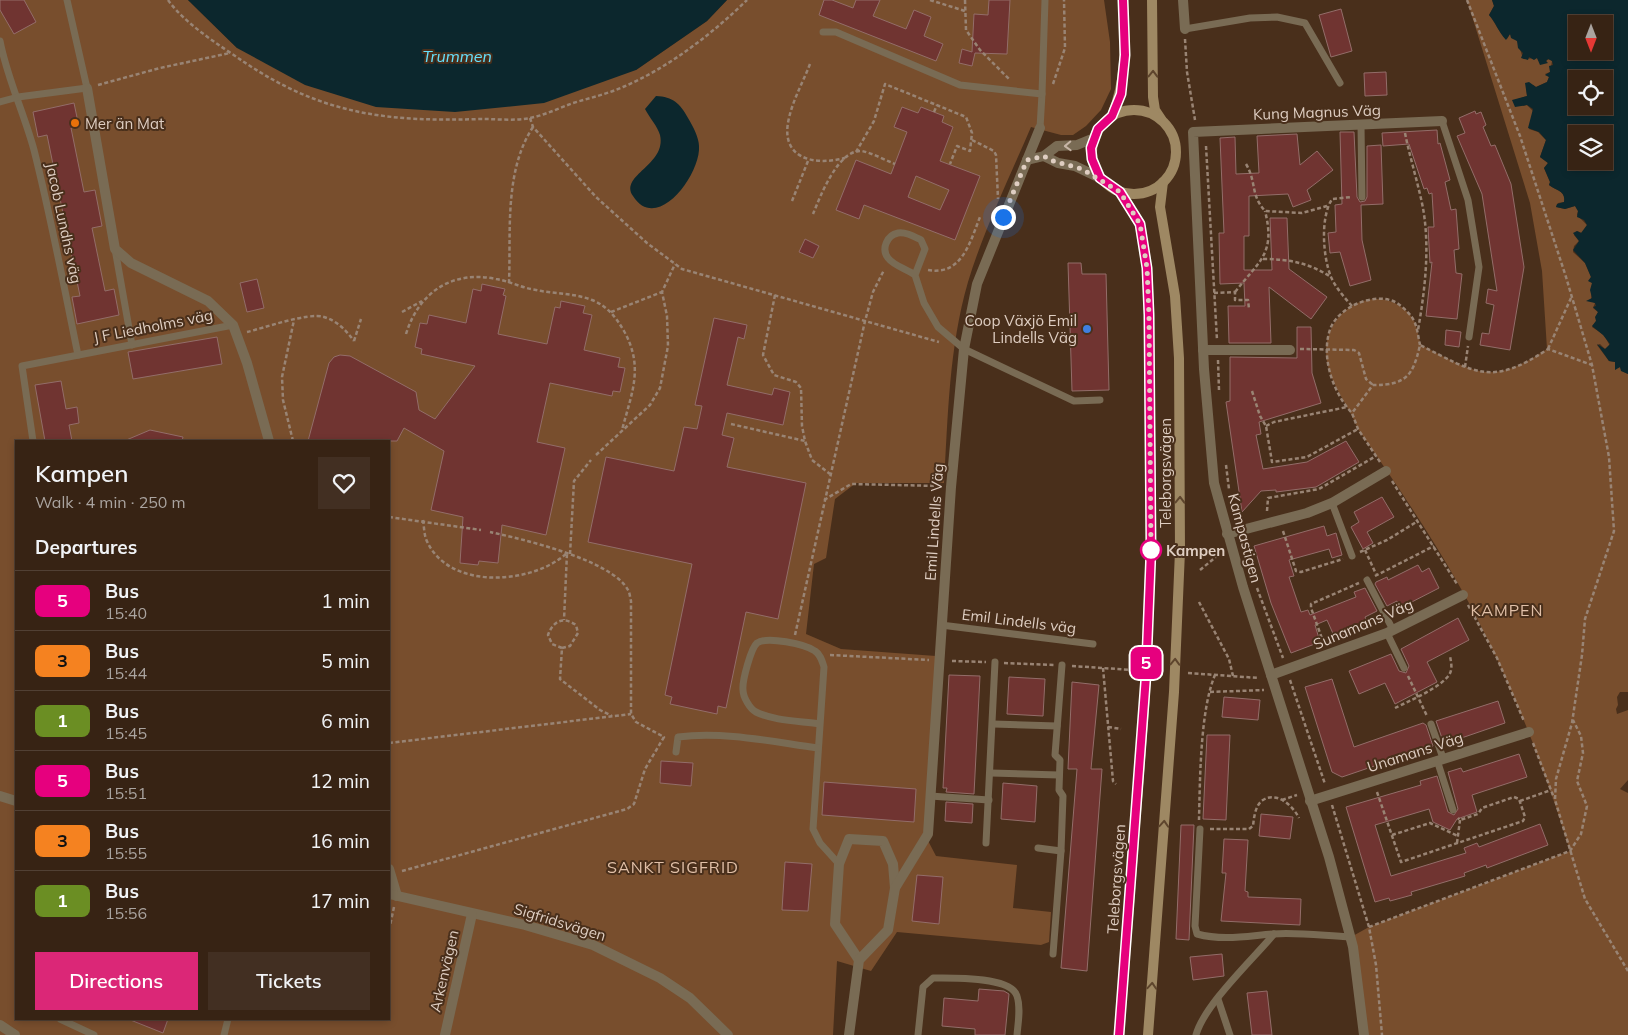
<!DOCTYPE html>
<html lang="en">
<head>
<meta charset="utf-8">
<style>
  body { margin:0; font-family:Mulish,sans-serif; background:#422f22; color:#f1f3f6; height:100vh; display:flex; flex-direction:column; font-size:19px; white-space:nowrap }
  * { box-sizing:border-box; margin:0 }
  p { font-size:16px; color:#aaa4a0 }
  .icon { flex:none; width:28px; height:28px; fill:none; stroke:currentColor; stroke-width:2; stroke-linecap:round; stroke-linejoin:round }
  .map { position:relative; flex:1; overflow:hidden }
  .sheet { position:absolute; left:15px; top:440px; width:375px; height:580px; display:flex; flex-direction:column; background:#372314; border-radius:0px; box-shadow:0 2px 8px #0003,0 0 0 1px #514034 }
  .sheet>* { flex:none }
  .badge { padding:0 10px; border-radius:8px; font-size:18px; line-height:32px }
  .needle { width:32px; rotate:180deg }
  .controls { position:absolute; left:1568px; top:15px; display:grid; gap:10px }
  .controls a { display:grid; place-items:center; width:45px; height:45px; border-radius:0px; background:#372314; box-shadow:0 2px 8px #0003,0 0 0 1px #514034; font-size:25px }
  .you { position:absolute; width:25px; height:25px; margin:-12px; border:4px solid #fff; border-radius:50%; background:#1a73e8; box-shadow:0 0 0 8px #1a73e833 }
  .map>.badge { position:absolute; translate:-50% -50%; box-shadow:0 0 0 2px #fff }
  h2 { padding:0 20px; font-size:19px; line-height:45px }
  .round { display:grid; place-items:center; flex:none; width:52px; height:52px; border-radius:0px; background:#422f22 }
  .head { display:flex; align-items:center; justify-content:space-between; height:85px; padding:0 20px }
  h1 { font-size:24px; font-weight:600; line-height:38px }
  .cta { display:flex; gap:10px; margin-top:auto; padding:10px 20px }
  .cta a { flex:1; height:58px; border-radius:0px; background:#db2777; color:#fff; font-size:20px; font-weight:600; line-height:58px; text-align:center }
  .cta a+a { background:#422f22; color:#f1f3f6 }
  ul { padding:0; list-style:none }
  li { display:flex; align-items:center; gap:15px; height:60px; padding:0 20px; border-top:1px solid #514034 }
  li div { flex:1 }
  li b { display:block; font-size:19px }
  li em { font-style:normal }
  li .badge { min-width:55px; font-weight:700; text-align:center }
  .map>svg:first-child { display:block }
</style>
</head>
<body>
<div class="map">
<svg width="1628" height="1035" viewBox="0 0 1628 1035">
  <rect width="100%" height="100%" fill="#492f1b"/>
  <g fill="#784e2d" fill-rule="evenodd">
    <path d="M0,0h188l49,48 399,22 71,-49 20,-21h377l6,42 1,47 -10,21 -15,16 -13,9h-12l-30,-8c-21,49 -48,105 -63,155 -19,65 -20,134 -24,201h-88l-21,16 -9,59 -12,6 -8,70 35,15 95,7 -12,177 12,23 81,9 -4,43 38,4 -2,30 -8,3 -144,-13 -26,39 -34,-10 -4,74h-833zM16,441h373v578h-373z"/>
    <path d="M1467,0h25l2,6 -5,9c7,8 9,17 18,24l3,-5 8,8 5,17 14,-1 2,3 8,1 -1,-1 3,-2 3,2 -2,11 -5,2 4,3 -2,5 -11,5 -3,-2 -7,2 1,9 -9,3 5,7 4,-1 6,6 -4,18 9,3 8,8 -6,17 8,6 -4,5 6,14 -1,3c7,6 17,5 15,17l-6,1 -2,4 9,2 10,-3 3,5 -1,4 10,10 -5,8 -5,-2 -3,4 5,6 -5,5 -1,6 12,11 6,14 -2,4 3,2 -1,18 4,2 -2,5 5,4 -2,9 -4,6 12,8 6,11 -5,3 -5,-5 -3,1 12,16 6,1v7l5,-2 2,4 6,3v318h-8l-3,5 1,8 -2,4 1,5 11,-4v70l-8,9 8,4v242h-265l-12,-98 18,-10 201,-76c-20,-66 -44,-130 -73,-192 -37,-81 -88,-157 -139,-230 -10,-26 -32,-49 -32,-78 1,-45 55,-71 85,-35 6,7 7,20 10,29 55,28 70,42 126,4l-5,-78 -12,-68z"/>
  </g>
  <g fill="#0c272d" fill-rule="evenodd">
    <path d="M188,0h539l-20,21 -71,49 -92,33 -89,9 -79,-5 -71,-22 -68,-37z"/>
    <path d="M1492,0h136v374l-7,-3 -1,-4 -5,3v-8l-6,-1 -12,-17 8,5 5,-5 -7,-9 -11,-9 4,-5 -1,-4 3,-5 -5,-5 3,-1 -1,-3 -9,-2 6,-3 -2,-8 2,-7 -4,-2 3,-4 -6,-14 -12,-13 6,-9 -6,-8 4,-2 4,2 6,-8 -3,-5 -7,-3 1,-6 -3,-5 -10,3 -9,-2 1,-3 7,-2c2,-12 -8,-11 -15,-17l1,-3 -6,-14 4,-5 -8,-6 6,-17 -7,-8 -11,-4 5,-19 -6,-4 -12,2 -3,-7 15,-4 -2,-13 4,-1 7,5 11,-5 2,-5 -4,-2 5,-3 -1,-6 4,-1 -1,-4 -4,-2 -2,2 2,2 -8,2 -3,-7 -3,2 -5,-3 -1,3 -7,-2 2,-5 -5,-5 -1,-7 -6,-3 -1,-4 -4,6c-8,-9 -10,-17 -17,-25l5,-9zM1576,24h28v27h-28zM1576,79h28v27h-28zM1576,134h28v27h-28z"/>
    <path d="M656,96c17,1 24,7 32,22 5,8 11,20 11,28 2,28 -42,88 -66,50 -14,-21 34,-31 27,-61 -2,-8 -11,-18 -15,-26z"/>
  </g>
  <g fill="#703431" stroke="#936d69" fill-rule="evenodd">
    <path d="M0,0h24l12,22 -22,12 -14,-24z"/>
    <path d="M824,0h8l21,8 3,-8h24l-7,16 33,13 8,-19 17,7 -7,19 19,8 -7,17 -117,-46z"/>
    <path d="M989,0h21l-3,54 -32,-1 -3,13 -13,-3 3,-14 10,3 2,-38 14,1z"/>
    <path d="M1341,9l11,42 -21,6 -12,-42z"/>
    <path d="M1386,72l1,23 -22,1 -1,-23z"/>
    <path d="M74,103l5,24 -8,1 13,64 11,-2 7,36 -10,2 13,63 9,-2 5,26 -42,9 -5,-27 8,-1 -33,-161 -9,2 -5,-25z"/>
    <path d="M902,107l16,6 3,-6 23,9 -2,6 11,5 -13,34 40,15 -25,64 -91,-35 -5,14 -23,-9 20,-50 35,14 16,-42 -13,-5zM916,176l33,14 -9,20 -32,-13z"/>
    <path d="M1475,111l1,3 5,-2 5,13 -3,2 8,19 4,-1 16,39 13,83 -14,83 -30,-5 2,-12 7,1 5,-29 -8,-2 2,-14 9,2 -15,-97 -25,-58 8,-3 -6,-15z"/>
    <path d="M1437,130l1,14 2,-1 10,37 -5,2 6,28 5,-1 3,40 -5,1 2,23 6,1 -5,45 -31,-3 6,-54 -2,1 -2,-36h6l-2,-34 -3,1 -2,-6 -3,1 -15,-45 -26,2 -1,-13z"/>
    <path d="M1340,132h14l3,65 3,5 5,-1 2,-4v-51l14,-1 2,59 -22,1 1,35 9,40 -21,6 -10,-34 -10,1 -2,-20 8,-1 -1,-27 7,-1z"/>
    <path d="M1297,134l3,31 17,-14 16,19 -26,20 4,10 -18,7 -5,-13 -39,2v40h-5v34h28l-2,-52h17l2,51 38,28 -16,22 -42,-32 2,56h-42l-1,-37h17l-1,-23 -24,1 -1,-51h5l-4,-95 15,-1 1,37 23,-1 -2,-37z"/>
    <path d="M805,239l14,7 -6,12 -14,-6z"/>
    <path d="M1068,263h13l1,11h24l3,116 -37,1z"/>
    <path d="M257,279l7,29 -17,4 -7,-29z"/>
    <path d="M482,284l23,5 -2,6 3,1 -8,38 49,10 8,-37 5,1 1,-7 24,5 -2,7 9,2 -8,35 36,8 -2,9 7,1 -5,24 -7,-1 -1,5 -62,-13 -13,59 28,6 -19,87 -44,-10 -4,38 -19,-2 -1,4 -18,-2 3,-46 -32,-7 13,-59 -40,-23 -7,13h-89l21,-78 5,-6 6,-2 10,1 66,36 3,18 16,9 40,-53 -54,-12 1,-5 -7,-2 5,-24 7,1 2,-9 37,8 7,-34 8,2z"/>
    <path d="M714,318l33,7 -3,14 -6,-2 -11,48 45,10 2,-7 16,4 -7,33 -56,-12 -5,22 12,3 -7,29 79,16 -28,136 -32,-7 -20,96 -8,-2 -1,8 -47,-10 2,-7 -7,-2 27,-131 -104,-22 18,-85 68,14 10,-44 13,2 5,-23 -7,-1z"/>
    <path d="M1297,327h14l1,46 9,30 -62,19 2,12 -5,1 7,34 44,-7 39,-21 13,21 -43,25 -40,5v-2l-15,1 -19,21 -16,-110 4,-1v-44l67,1z"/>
    <path d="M1446,330l15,2 -2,15 -14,-2z"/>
    <path d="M217,337l5,27 -89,15 -5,-27z"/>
    <path d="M61,381l5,28 11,-2 2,16 -10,2 3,16h-27l-10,-56z"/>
    <path d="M150,430l33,7 -1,4h-58z"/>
    <path d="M1382,497l12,20 -27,15 6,11 -10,6 -12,-22 8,-5 -5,-10z"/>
    <path d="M1324,526l3,10 9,-3 6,22 -10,3 -3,-9 -40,11 5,16 -5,1 12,35 7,-2 2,5 46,-18 -2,-5 11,-4 12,23 -12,6 3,7 -33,14 -8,-18 -12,5 5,17 -29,11 -20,-50 -17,-57z"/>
    <path d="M1418,565l4,7 7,-4 10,20 -39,20 -3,-7 -10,5 -12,-22 1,-2 11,-5 1,3z"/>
    <path d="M1458,618l11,22 -42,22 10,20 -42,22 -10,-21 -26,11 -10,-23 42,-17 8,17 7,2 3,-7 -8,-17z"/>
    <path d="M949,675l31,1 -6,118 -28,-2 1,-4h-4z"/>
    <path d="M1009,677l36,2 -2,37 -36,-2z"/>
    <path d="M1332,679l22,68 69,-24 3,2 7,21 -91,31 -10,-5 -27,-85z"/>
    <path d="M1072,682l27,3 -8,84h11l-15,202 -26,-3 16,-199h-9z"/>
    <path d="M1224,697l36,3 -2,20 -36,-3z"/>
    <path d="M1498,701l7,22 -61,21 -8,-23z"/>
    <path d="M1207,735h23l-4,85 -23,-1z"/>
    <path d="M1519,754l8,23 -55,18 5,17 -20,7 -7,11 -17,-8 -4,-13 -54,16 16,51 75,-23 -2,-5 13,-5 2,4 61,-23 8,21 -61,23 -1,-3 -22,8 1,3 -54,16 1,3 -22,6 -1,-3 -14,4 -29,-95 75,-22 -1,-4 17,-5 11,36 6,3 4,-6 -10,-37 13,-4 2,4z"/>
    <path d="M661,761l32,2 -2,23 -31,-3z"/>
    <path d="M824,782l92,7 -2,33 -92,-7z"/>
    <path d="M1003,783l34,3 -2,36 -34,-3z"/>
    <path d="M946,802l27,2 -1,19 -27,-2z"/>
    <path d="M1261,814l32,3 -3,22 -31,-3z"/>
    <path d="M1181,825h13l-5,115 -13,-1z"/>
    <path d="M1224,839l24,1 -3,51 3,1v5l53,2 -1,26 -79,-4 5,-48h-4z"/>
    <path d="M785,862l27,2 -4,47 -26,-1z"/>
    <path d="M917,875l26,2 -4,47 -27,-3z"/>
    <path d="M1222,954l2,22 -31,4 -3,-23z"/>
    <path d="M979,989l25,2 5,3 -4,41h-30v-6l-33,-3 2,-28 34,3z"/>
    <path d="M1267,991l5,44h-20l-5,-42z"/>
    <path d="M128,1019h40l-5,14z"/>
  </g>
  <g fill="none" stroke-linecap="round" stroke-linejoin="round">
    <g stroke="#998474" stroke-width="2.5" stroke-dasharray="4 2.5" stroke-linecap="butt">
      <path d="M168,0c17,24 51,45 76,62 79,53 144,60 237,57 16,0 34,2 49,-1 15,-3 29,-10 43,-15 17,-5 34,-9 50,-16 45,-19 89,-53 124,-87"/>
      <path d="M930,0l35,11"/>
      <path d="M965,0l1,30 14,20 30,30"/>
      <path d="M1467,0l53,136 46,141 26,88 17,92 5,74 -29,88 -3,36 -10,68 -16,56 -1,21 30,99 43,72"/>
      <path d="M1185,39l2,33 8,48"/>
      <path d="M810,64c-7,18 -17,36 -21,54 -10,41 25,48 56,40"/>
      <path d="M1053,84l12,-36 -1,-48"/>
      <path d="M98,85l62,-17 70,-15"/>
      <path d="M934,112l3,-7"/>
      <path d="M530,118l3,9 63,70 51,46 35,26 257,73"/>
      <path d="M1405,133c5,25 13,50 18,75 7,40 2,82 -5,122"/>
      <path d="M972,140l22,11 2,4 2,44"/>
      <path d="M1206,146l11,194"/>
      <path d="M856,152l18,-31 11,-37 81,33 6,16 -2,18 -13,-5 -7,18"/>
      <path d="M1246,164c11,19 4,30 19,47l37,2 25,-7"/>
      <path d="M792,201l16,-40"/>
      <path d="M813,214c7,-17 25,-65 49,-63 10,2 23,9 33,13"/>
      <path d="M1263,259c26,0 46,4 68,18"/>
      <path d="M928,270c34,6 42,-28 52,-53"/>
      <path d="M509,283c2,-51 -5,-112 24,-156"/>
      <path d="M1235,292c24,-31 41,-38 30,-81"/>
      <path d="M1214,293l21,-1v8h13l1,9"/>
      <path d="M775,295l-12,60 11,20 22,7 5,6 1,38 3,15 7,19 18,14"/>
      <path d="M1352,306c-8,-9 -16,-18 -21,-29 -8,-20 -11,-59 1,-78l20,-2"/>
      <path d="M402,312l20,-11"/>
      <path d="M611,312l51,-20"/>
      <path d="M247,332c17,-4 61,-20 77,-15 13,4 22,13 30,24"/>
      <path d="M406,334c13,-42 46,-64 90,-55 13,2 26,9 40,11 19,4 38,3 56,10 15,6 24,17 32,31 20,36 8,61 -2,99"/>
      <path d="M354,341l7,-22"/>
      <path d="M1300,349l54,1 5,3 7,26 7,6"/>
      <path d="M1548,349l23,-51"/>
      <path d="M1218,360l1,30"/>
      <path d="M1465,367l3,-21"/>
      <path d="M1252,391l8,25 6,10 6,36 35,-5 51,-28"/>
      <path d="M1351,412c-19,-21 -31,-58 -20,-85 9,-20 41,-34 62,-26 7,3 14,10 18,15 6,7 7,20 9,29"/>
      <path d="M731,424l74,17"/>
      <path d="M1266,426l8,-4 73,-15"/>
      <path d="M293,441l-10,-41 -1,-23 12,-57"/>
      <path d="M596,455l54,-50 10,-17 8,-42 -1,-30 -5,-24 13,-28"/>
      <path d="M1380,462l-22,-33 -6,-16 21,-28c33,0 40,-9 47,-40 56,28 71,42 128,4l44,16"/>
      <path d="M1226,465l3,24"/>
      <path d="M1392,481l65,103"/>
      <path d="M824,500l27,-16 88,2"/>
      <path d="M1267,511l1,-13 51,-9 57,-33"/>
      <path d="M389,517l92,13"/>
      <path d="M423,520c1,6 1,13 3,19 21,52 106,46 141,14l-3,67"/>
      <path d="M1283,531l13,40 5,1 42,-13"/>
      <path d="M1365,550l11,24"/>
      <path d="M1360,552l27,-12 31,-19"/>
      <path d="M570,554l4,-73 17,-21"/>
      <path d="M1200,570l22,-18"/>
      <path d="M1375,576l59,-30"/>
      <path d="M1257,588l26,70"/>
      <path d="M1199,602l30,57 4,17"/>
      <path d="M1468,605l29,53 27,63"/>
      <path d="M795,635l70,-314 8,-29 11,-22"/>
      <path d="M1324,644l-13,-36v-4l48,-21"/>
      <path d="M562,648l8,-2 8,-13 -2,-8c-13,-9 -23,-4 -28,10l4,9 10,4 -2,31 40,31 12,6"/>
      <path d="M830,655l99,5"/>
      <path d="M952,661l34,1"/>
      <path d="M1004,663l50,2"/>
      <path d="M1072,666l61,4"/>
      <path d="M1103,668l10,113 3,3"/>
      <path d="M1188,673l71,5"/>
      <path d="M1408,676l19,40"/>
      <path d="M1290,680l35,104"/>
      <path d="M1210,692l54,-2"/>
      <path d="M1395,708c14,-7 45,-20 54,-33 4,-6 2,-13 1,-19"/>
      <path d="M1108,727l13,2"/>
      <path d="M389,743l242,-29"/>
      <path d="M1533,743l21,55"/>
      <path d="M1377,792l24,70 122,-41 2,-4 -6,-18 -5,-2 -32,11 -4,6 -18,6 -2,-2"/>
      <path d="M1282,800l15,-5"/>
      <path d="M1520,801l31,-11"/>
      <path d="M1332,805l37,122 7,38 6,70"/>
      <path d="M1199,820c1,-39 1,-110 16,-145"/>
      <path d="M1210,829h39l4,-3c1,-8 2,-21 10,-26 14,-9 30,6 36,18"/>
      <path d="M1392,835l38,-12 28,13"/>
      <path d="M1457,843l3,-23"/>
      <path d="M402,871l225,-62 7,-5 11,-35 19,-32 -28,-15 -5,-8v-113c-1,-3 -1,-8 -3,-11 -16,-30 -106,-51 -138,-58"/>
      <path d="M1369,927l201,-76 11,-17 6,-28 -10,-25 6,-28 -2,-17 -8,-16"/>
      <path d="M389,930l5,-23"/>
    </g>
    <g stroke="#796b54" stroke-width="7">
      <path d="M1185,29l65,-11 27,-1 28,6 35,60"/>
      <path d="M823,32h13l124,53 82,9 -2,34"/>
      <path d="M0,41c7,37 24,72 34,109 17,67 30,137 44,205"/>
      <path d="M1042,94l3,-94"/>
      <path d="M0,102l18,-5 69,-9 -20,-88"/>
      <path d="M1442,121l26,79 11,67 -10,70"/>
      <path d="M1361,125l1,72"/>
      <path d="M115,249l17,96"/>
      <path d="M915,275c-8,-6 -21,-9 -27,-17 -7,-9 -1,-23 10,-25 8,-1 15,3 23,7l4,9 -10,26 9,28 14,24 26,22 110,52 26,-1"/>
      <path d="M33,441l-11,-75 211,-41"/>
      <path d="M1332,503l20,53"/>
      <path d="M1367,580l26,50"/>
      <path d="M941,625l152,19"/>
      <path d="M1387,633l17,35"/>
      <path d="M820,724c-20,-3 -46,-3 -64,-12 -6,-3 -13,-15 -13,-22 -1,-9 8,-42 14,-47 10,-7 48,1 58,8 6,4 7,10 9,16l-11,162 7,14 19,21"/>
      <path d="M993,724l64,2"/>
      <path d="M1431,724l12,34"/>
      <path d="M676,752l2,-15c46,-6 95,5 140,11"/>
      <path d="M1437,760l16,50"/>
      <path d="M991,773l68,2"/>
      <path d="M930,796l59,4"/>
      <path d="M1200,829l-5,97 2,8c26,7 50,2 76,0 25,-2 52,2 78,3"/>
      <path d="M986,843l9,-181"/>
      <path d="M1038,848l23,3"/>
      <path d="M1053,954l8,-103 2,-55 -4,-6 1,-30 -5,-5 7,-90"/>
      <path d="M1218,999l12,36"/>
      <path d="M60,1019l34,16"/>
      <path d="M224,1035l4,-16"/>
      <path d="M918,1035l5,-48 10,-9c18,0 78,-2 84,18 4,12 1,27 0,39"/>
      <path d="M1196,1035c8,-30 57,-76 78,-101"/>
    </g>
    <g stroke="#796b54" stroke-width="10">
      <path d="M1183,0l2,29"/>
      <path d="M87,88l28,161 16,14 77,38 25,24 14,38 22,78"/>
      <path d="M1044,156l14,7 17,3 25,12"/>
      <path d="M1027,160l17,-4 13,-10 20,-1 17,-7"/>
      <path d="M1203,350h87"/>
      <path d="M1227,534l80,-21 25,-10 54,-32"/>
      <path d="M1271,675l116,-42 76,-38"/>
      <path d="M0,796l16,5"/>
      <path d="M1310,801l219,-69"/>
      <path d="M389,869l8,27"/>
      <path d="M389,894l136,31 68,20 67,33 30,20 38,37"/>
      <path d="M859,960l-24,-36 4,-60 10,-25 34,2 10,23 2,24"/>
      <path d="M445,1035l27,-121"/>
      <path d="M849,1035l10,-75 29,-30 7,-42 33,-54 23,-347 13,-138 13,-65 63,-156"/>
      <path d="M1364,1035l-11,-88 -24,-90 -86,-270 -29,-104 -10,-114 -11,-237 249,-11"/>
    </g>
    <path stroke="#796b54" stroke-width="10" d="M0,1025l15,10"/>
    <g stroke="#9e8863" stroke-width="10">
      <path d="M1152,0l1,97 2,13 6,9"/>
      <circle cx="1134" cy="152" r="42"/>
      <path d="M1112,116c16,-41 13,-74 11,-116"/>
      <path d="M1119,1035l26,-341 6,-144 -2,-235 -2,-47 -7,-44 -20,-32"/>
      <path d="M1148,1035l26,-343 6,-141 -1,-193 -4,-62 -15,-89 3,-25"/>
    </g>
  </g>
  <defs><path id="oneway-chevron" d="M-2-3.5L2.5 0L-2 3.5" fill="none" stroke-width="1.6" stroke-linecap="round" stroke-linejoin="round" transform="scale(1.25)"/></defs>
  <g stroke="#5e452d">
    <use href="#oneway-chevron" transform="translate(1153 74) rotate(-89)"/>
    <use href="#oneway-chevron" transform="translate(1180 500) rotate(-89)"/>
    <use href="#oneway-chevron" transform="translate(1175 662) rotate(-88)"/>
    <use href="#oneway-chevron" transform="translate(1164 824) rotate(-86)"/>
    <use href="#oneway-chevron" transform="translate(1152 986) rotate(-86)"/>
  </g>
  <use stroke="#c6b5a6" href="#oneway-chevron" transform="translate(1068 146) rotate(178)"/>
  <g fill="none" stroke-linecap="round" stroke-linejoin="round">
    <g stroke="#fff" stroke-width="11">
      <path id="line" d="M1119,1035l27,-359 5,-126 -2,-235 -2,-47 -7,-44 -20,-32 -20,-14 -8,-19 -1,-11 7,-19 14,-13 9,-22 4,-39 -2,-55"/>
    </g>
    <use href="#line" stroke="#e6007e" stroke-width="8"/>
    <path stroke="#dfcec2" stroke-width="5" stroke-dasharray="0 9" d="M1003,217l24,-57 17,-4 6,4 32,9 38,23 20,32 7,44 2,47 2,235"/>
  </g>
  <circle fill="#e8710a" stroke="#492f1b" stroke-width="2" cx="75" cy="123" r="5"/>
  <circle fill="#3f7fe0" stroke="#492f1b" stroke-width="2" cx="1087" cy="329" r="5"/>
  <circle fill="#fff" stroke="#e6007e" stroke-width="2.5" cx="1151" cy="550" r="10"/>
  <g text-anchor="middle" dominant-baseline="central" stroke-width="4" stroke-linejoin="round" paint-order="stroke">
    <g font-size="15" fill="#dfcec2" stroke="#492f1b">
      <text transform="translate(1317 112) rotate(-2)">Kung Magnus Väg</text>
      <text transform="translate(64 223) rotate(78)">Jacob Lundhs väg</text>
      <text transform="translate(153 326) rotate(-11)">J F Liedholms väg</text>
      <text transform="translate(1165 473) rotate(-90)">Teleborgsvägen</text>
      <text transform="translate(934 522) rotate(-86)">Emil Lindells Väg</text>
      <text transform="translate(1245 538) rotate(75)">Kampastigen</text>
      <text transform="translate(1019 621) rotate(7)">Emil Lindells väg</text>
      <text transform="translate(1363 624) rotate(-23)">Sunamans Väg</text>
      <text transform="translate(1415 752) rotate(-18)">Unamans Väg</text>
      <text transform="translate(1116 879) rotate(-86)">Teleborgsvägen</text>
      <text transform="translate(560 922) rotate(17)">Sigfridsvägen</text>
      <text transform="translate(444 971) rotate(-77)">Arkenvägen</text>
    </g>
    <g font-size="15" fill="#dfcec2" stroke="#492f1b" text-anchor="start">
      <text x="85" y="123">Mer än Mat</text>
      <text x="1077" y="320" text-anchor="end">Coop Växjö Emil<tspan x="1077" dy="17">Lindells Väg</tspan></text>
    </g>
    <g font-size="15" font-weight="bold" fill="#dfcec2" stroke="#492f1b" text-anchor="start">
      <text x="1166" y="550">Kampen</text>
    </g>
    <g font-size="16" font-style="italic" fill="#65e0fc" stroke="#492f1b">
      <text x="457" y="56">Trummen</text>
    </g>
    <g font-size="16" letter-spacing="1" fill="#e1c0a8" stroke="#492f1b">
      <text x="1507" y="610">KAMPEN</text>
      <text x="673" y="867">SANKT SIGFRID</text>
    </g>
  </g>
</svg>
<div class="controls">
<a><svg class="needle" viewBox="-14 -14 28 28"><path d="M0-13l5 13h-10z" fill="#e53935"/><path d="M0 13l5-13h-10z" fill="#aaa4a0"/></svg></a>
<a><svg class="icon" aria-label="locate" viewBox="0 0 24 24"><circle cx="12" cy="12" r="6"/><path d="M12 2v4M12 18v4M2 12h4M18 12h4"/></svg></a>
<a><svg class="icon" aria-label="layers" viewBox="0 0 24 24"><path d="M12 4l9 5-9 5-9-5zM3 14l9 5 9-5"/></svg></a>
</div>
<div class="you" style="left:1003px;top:217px"></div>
<b class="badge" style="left:1146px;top:663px;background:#e6007e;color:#fff">5</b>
<section class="sheet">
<div class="head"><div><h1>Kampen</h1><p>Walk · 4 min · 250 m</p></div><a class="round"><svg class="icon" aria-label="heart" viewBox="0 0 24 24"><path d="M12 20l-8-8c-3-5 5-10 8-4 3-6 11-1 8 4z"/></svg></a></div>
<h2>Departures</h2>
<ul>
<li><span class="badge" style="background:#e6007e;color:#fff">5</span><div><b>Bus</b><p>15:40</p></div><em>1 min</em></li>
<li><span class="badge" style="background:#f58220;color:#111">3</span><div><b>Bus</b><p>15:44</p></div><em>5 min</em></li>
<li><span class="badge" style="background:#6b8e23;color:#fff">1</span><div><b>Bus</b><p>15:45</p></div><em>6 min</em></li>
<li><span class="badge" style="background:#e6007e;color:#fff">5</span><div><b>Bus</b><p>15:51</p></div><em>12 min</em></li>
<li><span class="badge" style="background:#f58220;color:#111">3</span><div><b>Bus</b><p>15:55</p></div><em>16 min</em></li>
<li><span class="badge" style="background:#6b8e23;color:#fff">1</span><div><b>Bus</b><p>15:56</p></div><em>17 min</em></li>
</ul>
<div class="cta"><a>Directions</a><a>Tickets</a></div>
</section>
</div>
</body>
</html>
